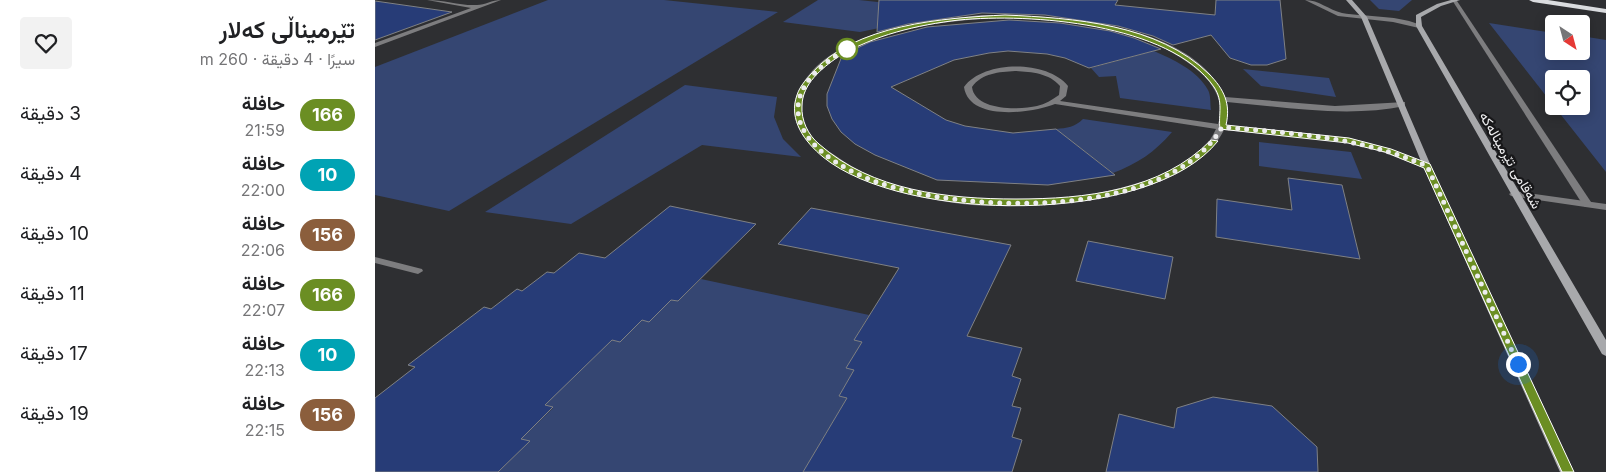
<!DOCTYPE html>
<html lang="ar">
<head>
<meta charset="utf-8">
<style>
  body { margin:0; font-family:Inter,Vazirmatn,sans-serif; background:#f2f2f2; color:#202124; direction:rtl; height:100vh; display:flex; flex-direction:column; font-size:19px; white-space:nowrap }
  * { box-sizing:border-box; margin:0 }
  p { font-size:16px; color:#757577 }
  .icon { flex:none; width:28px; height:28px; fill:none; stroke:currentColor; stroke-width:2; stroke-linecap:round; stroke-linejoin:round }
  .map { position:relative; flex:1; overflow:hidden; direction:ltr }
  .sheet { display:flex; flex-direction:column; background:#fff; width:375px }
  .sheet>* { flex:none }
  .badge { padding:0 10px; border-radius:16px; font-size:18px; line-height:32px }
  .needle { width:32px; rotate:144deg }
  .buttons { position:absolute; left:1170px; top:15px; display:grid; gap:10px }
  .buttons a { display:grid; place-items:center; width:45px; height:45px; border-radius:5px; background:#fff; box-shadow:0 2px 12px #0003; font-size:25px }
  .you { position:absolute; width:25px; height:25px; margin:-12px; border:4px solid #fff; border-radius:50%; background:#1a73e8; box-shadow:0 0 0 8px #1a73e833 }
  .map>.badge { position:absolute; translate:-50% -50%; box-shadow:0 0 0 2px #fff }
  .round { display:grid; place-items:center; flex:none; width:52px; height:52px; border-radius:5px; background:#f2f2f2 }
  .head { display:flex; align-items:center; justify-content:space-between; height:85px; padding:0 20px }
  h1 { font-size:24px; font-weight:600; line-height:38px }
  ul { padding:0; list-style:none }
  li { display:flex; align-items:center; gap:15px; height:60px; padding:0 20px }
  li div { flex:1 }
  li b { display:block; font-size:19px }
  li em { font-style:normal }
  li .badge { min-width:55px; font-weight:700; text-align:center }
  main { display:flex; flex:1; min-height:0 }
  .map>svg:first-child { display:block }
</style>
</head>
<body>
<main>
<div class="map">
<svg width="1231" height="472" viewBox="0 0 1231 472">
  <rect width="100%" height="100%" fill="#2e2f32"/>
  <g fill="#354672">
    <path d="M173,0h116l114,12 -329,199 -74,-16v-128z"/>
    <path d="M443,0h41l102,11 -101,21 -77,-10z"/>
    <path d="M995,0h42l-13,11 -20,-2z"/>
    <path d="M1114,23l65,10v18h27v-15l25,4v132l-52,-66h27v-27h-27v27z"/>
    <path d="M779,51c20,9 43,19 54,39 3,5 2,14 3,20l-91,-12 -4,-22 -17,1 -8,-9z"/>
    <path d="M868,69l86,9 7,19 -75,-11z"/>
    <path d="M310,85l92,12 -3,20 9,22 18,18 -99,-12 -131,79 -86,-12z"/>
    <path d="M708,119l89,13c-17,20 -35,32 -59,41l-57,-44c11,-1 19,-2 27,-10z"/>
    <path d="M884,142l92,10 11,27 -103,-13z"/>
    <path d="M326,279l168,36 -15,25 8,2 -16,26 8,2 -15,26 8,2 -44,74h-305l31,-30 -8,-3 32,-31 -8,-4 67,-64 8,2 22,-22 7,1 22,-21 7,1z"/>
  </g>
  <g fill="#273c77" stroke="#7f8184">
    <path d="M504,0h239l-3,5 100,10 1,-15h64l6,59 -19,6h-16l-21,-7 -19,-23 -38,10 -20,-9 -35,-10 -73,-11 -63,-2 -74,11 -31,8z"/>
    <path d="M0,1l77,11 -77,28z"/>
    <path d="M634,20l51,3 50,8 24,7 27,11 -72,19 -24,-10 -18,-4 -39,-3 -19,2 -35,7 -63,27 55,33 19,6 48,7 43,-4 59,46 -67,10 -111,-5 -62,-25 -20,-11 -14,-12 -9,-13 -5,-13v-12l15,-38 3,-2 25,-12 57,-15z"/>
    <path d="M913,178l54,7 18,74 -144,-22 1,-38 75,11z"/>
    <path d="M295,206l86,18 -78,77 -7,-1 -22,22 -7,-2 -22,22 -8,-2 -67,65 8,2 -32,32 9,2 -32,31h-123v-74l40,-31 -7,-2 76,-58 7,2 26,-20 5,2 25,-19 7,1 25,-20 26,5z"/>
    <path d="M436,208l200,37 -44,91 55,12 -10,28 9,3 -9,27 9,2 -9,29 10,3 -10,32h-209l44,-74 -8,-2 15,-26 -8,-2 16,-26 -8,-2 45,-72 -121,-24z"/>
    <path d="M713,241l85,16 -8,42 -89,-18z"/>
    <path d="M838,397l59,9 45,41 1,25h-212l13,-58 55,14 3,-20z"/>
  </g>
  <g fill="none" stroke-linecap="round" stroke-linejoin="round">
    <g fill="#7d7d7f" fill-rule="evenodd">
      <path d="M1077,0l5,1 136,204 -2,2h-6l-2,-2z"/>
      <path d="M607,15c71,0 210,6 243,82l110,9 70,-4v4c-58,12 -120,1 -178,-4l1,10 -2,13 123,13 42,11 40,17 -4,3 -3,-1 -39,-15 -37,-11 -124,-12c-35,71 -182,80 -252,75 -40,-4 -96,-15 -130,-36 -23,-14 -49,-34 -48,-63 1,-8 4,-14 8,-21 31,-54 124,-64 180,-70zM634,18c67,3 140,9 192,55 14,13 24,31 17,51l-158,-23 6,-5 2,-10c-21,-26 -84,-26 -104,1 5,35 69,26 91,17l161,25c-15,35 -61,50 -96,59 -82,21 -214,20 -284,-32 -9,-6 -20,-12 -26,-22 -9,-14 -11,-31 -3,-46 32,-58 142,-69 202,-70zM640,71c16,1 34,2 45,15l-1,9c-7,5 -14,9 -22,11 -18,4 -62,5 -65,-19 10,-14 27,-15 43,-16z"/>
      <path d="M0,257l47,12 1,2 -5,3 -43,-11z"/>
    </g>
    <g fill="#7d7d7f" fill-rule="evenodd">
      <path d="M52,0c17,0 34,6 50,5 8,0 15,-5 24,-5l-126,47v-4l96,-35z"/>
      <path d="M930,0c14,0 24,10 37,13 23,4 60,2 80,13l-3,2 -26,-6 -55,-6z"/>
      <path d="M1139,191l92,13v6l-95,-14 -2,-2z"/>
    </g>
    <g fill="#a8a9ac" fill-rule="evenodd">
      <path d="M971,0h6l15,17 64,149 143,306h-14l-137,-306 -62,-149z"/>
      <path d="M1076,0h9l-19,6 -20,11 1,9 184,314v16l-4,-2 -186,-328v-11l21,-11z"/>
    </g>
    <path fill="#dadcdf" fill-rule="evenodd" d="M1154,0h19l58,9v4l-73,-11z"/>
  </g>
  <path fill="#6b8e23" stroke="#fff" d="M630,15c69,3 153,9 204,59 15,15 22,30 17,51l123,13 42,11 39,15 144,308h-12l-138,-304 -39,-16 -37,-9 -128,-14c-2,-15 4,-27 -6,-42 -44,-64 -185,-74 -255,-67 -42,5 -85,15 -121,37 -16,11 -36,27 -36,49 -1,14 6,29 17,38 53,47 129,55 197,55 69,0 145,-8 195,-59l7,1c-68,85 -314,82 -395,16 -18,-15 -35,-37 -26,-62 3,-9 8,-14 14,-21 43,-50 133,-56 194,-59z"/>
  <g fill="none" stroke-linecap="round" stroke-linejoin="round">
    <path stroke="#ededef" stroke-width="5" stroke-dasharray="0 9" d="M472,49l6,-3c-90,47 -60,104 21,135 90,33 294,40 348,-54 74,7 135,9 205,39l91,198"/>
  </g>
  <circle fill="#fff" stroke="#6b8e23" stroke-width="2.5" cx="472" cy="49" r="10"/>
  <g text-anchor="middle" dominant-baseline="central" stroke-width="4.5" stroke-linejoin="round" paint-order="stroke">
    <g font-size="14" fill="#ededef" stroke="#171719">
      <text transform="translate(1136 160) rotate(60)">شەقامی تێرمینالەکە</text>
    </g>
  </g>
</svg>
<div class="buttons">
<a><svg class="needle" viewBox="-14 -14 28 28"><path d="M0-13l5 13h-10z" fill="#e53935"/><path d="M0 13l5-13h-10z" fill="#757577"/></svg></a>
<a><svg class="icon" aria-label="locate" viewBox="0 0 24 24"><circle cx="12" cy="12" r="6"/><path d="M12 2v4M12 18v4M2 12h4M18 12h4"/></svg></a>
</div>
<div class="you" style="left:1143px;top:364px"></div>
</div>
<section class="sheet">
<div class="head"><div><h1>تێرمیناڵی کەلار</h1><p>سيرًا · 4 دقيقة · 260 m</p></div><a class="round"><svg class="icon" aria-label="heart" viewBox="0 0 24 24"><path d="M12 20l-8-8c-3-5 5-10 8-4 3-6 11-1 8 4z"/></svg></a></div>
<ul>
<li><span class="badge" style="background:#6b8e23;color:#fff">166</span><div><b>حافلة</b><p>21:59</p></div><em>3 دقيقة</em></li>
<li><span class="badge" style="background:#00a3b4;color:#fff">10</span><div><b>حافلة</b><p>22:00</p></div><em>4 دقيقة</em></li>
<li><span class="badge" style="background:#8b5e3c;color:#fff">156</span><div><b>حافلة</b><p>22:06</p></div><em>10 دقيقة</em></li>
<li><span class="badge" style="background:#6b8e23;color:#fff">166</span><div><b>حافلة</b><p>22:07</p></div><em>11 دقيقة</em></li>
<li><span class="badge" style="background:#00a3b4;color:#fff">10</span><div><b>حافلة</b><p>22:13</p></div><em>17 دقيقة</em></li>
<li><span class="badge" style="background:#8b5e3c;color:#fff">156</span><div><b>حافلة</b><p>22:15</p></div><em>19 دقيقة</em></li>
</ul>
</section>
</main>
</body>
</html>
